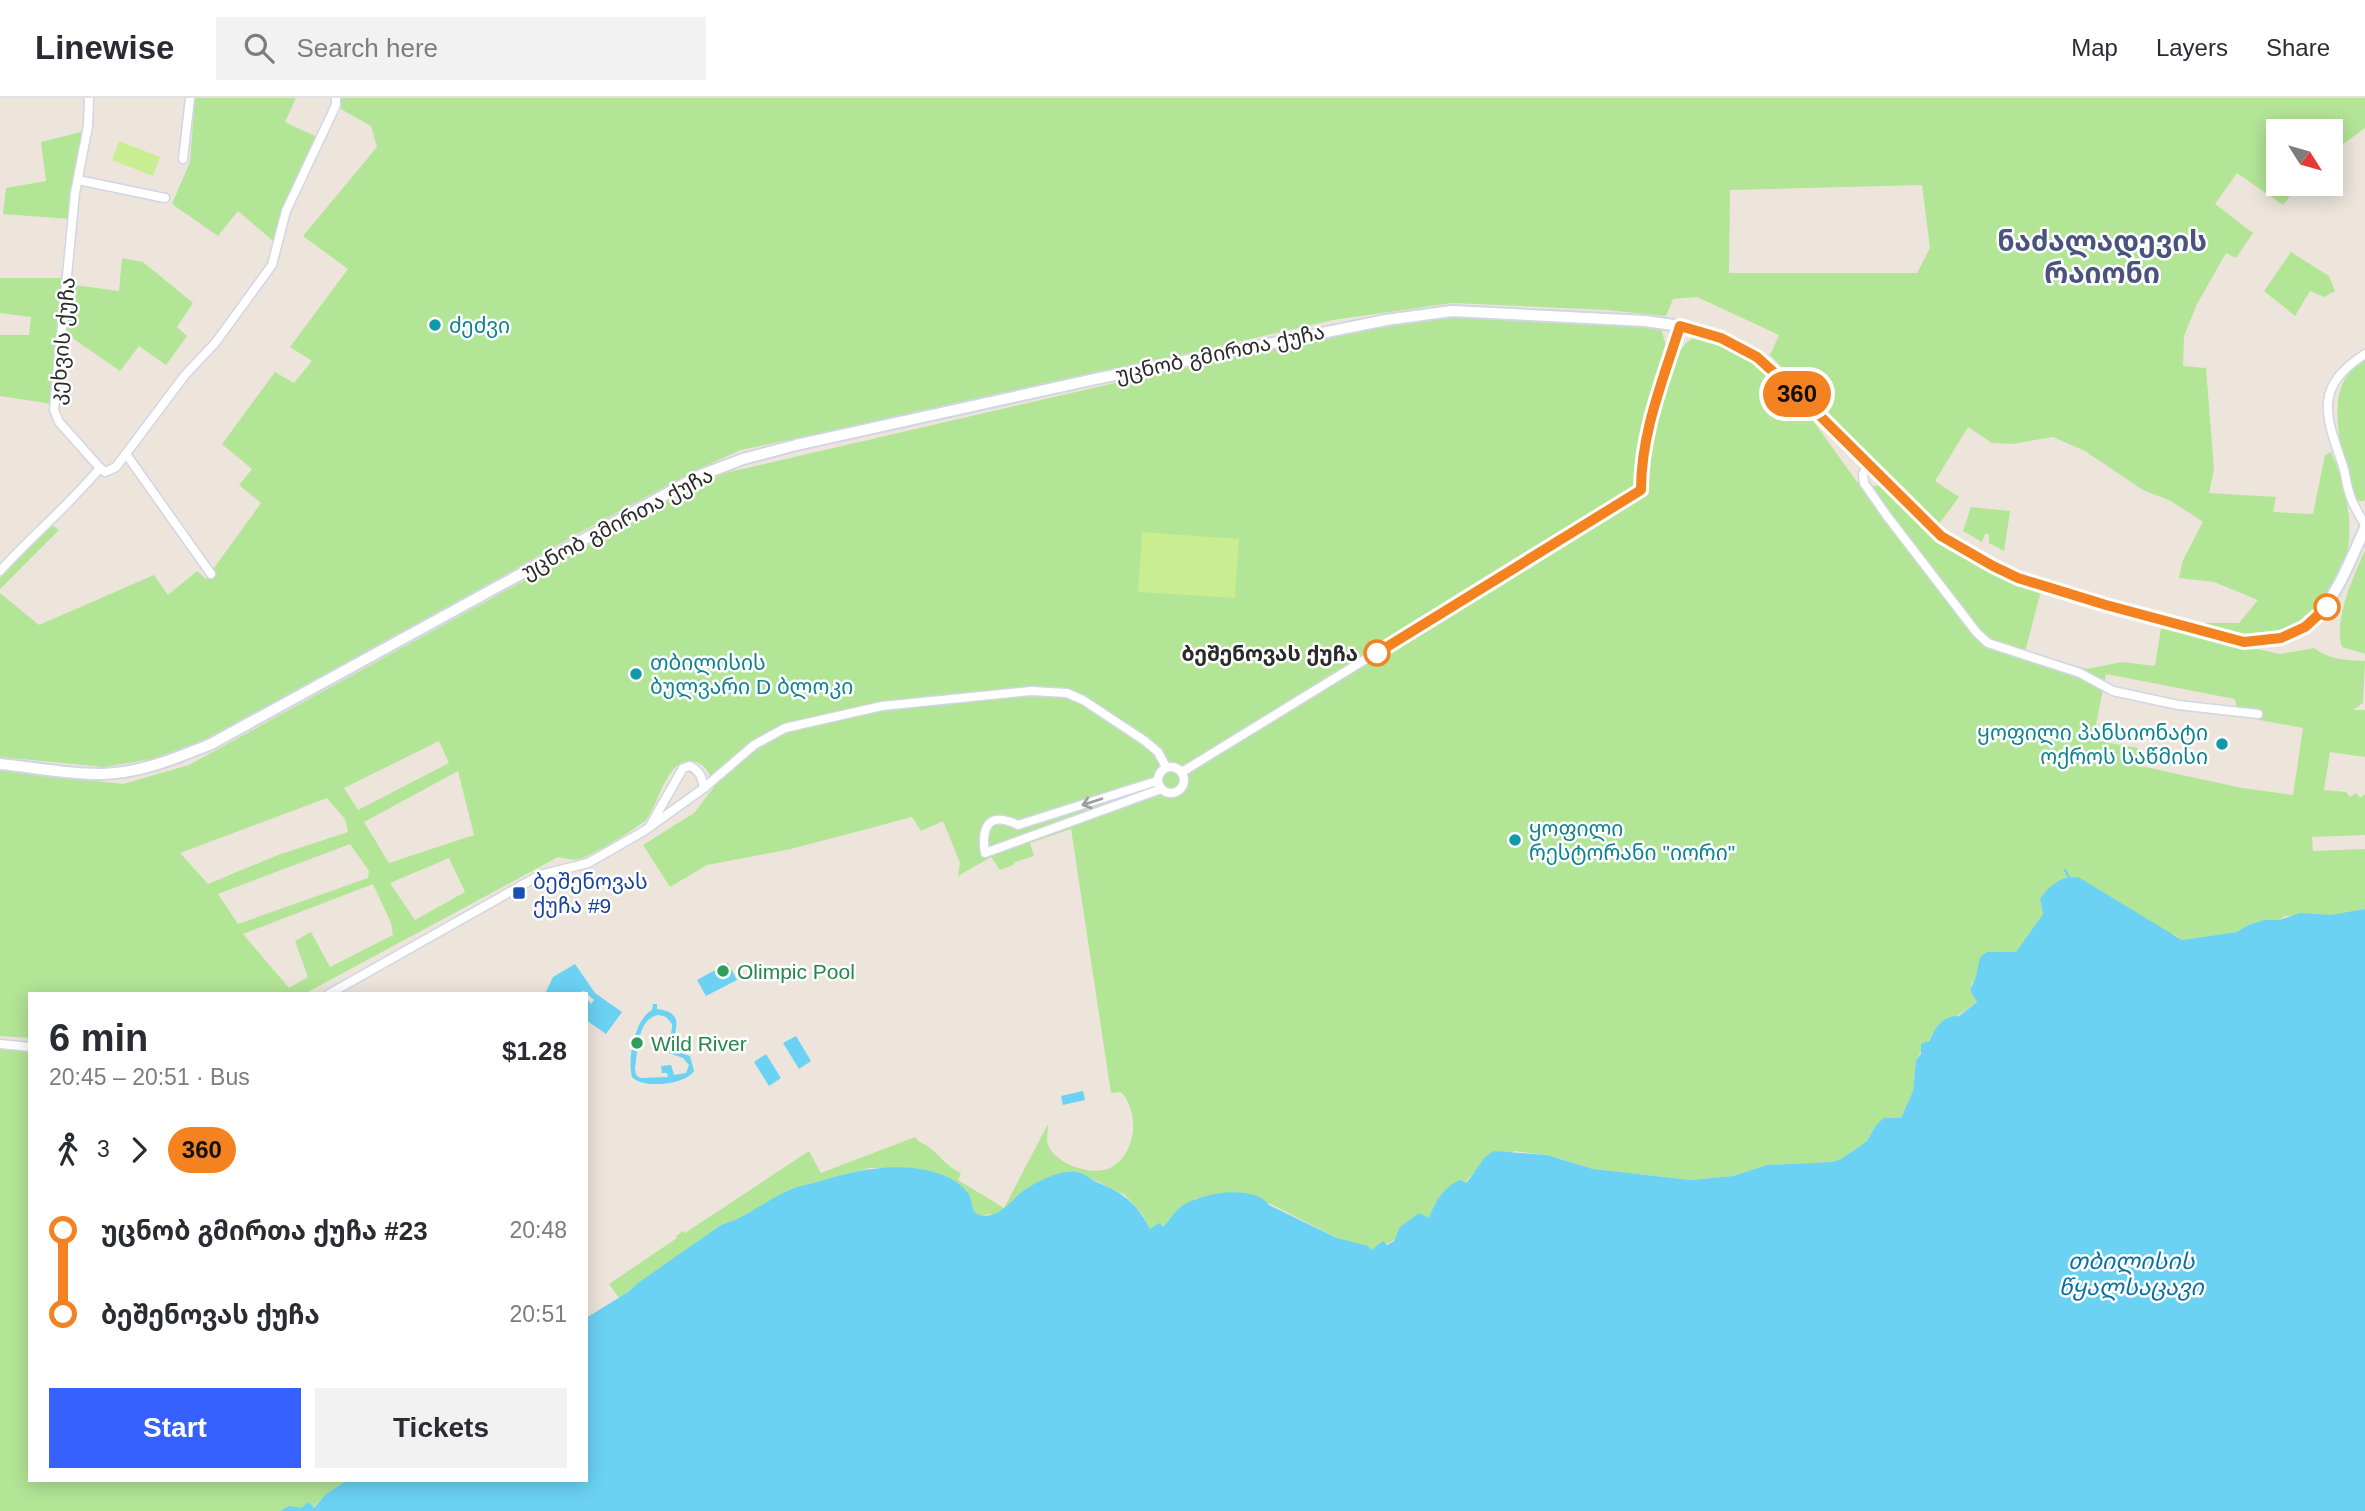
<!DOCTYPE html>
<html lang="en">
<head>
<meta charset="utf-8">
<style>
  body { margin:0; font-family:Arial,"Noto Sans Georgian",sans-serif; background:#f2f2f3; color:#2b2b33; height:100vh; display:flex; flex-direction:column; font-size:26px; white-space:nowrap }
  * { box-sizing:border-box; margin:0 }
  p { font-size:23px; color:#7c7c81 }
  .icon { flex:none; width:38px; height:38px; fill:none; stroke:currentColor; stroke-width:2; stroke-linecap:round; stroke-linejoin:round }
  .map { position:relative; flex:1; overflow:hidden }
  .sheet { position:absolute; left:28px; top:894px; width:560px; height:490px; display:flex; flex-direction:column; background:#fff; border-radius:0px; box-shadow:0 4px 18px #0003 }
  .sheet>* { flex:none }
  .badge { padding:0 14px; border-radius:23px; font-size:24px; line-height:46px }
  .needle { width:46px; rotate:127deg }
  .fabs { position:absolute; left:2266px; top:21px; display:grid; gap:14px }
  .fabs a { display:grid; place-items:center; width:77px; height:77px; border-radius:0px; background:#fff; box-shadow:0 4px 18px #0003; font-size:35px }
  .map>.badge { position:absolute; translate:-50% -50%; box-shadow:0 0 0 4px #fff }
  .legs { display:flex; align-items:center; gap:10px; height:77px; padding:0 21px; font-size:23px }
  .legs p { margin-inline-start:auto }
  .summary { display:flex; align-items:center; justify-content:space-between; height:119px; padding:0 21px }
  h1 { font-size:38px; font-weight:700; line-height:52px }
  .action { display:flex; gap:14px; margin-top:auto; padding:14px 21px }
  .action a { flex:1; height:80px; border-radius:0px; background:#3661ff; color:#fff; font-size:28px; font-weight:700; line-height:80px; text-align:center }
  .action a+a { background:#f2f2f3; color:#2b2b33 }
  ul { padding:0 21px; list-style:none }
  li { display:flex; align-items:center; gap:24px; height:84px; font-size:26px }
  li i { display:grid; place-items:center; width:10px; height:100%; margin:0 9px; background:currentColor }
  li i::after { content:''; width:18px; height:18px; margin:-9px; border:5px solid; border-radius:50%; background:#fff }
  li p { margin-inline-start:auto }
  li:first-child i { background:linear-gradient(#0000 50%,currentColor 0) }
  li:last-child i { background:linear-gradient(currentColor 50%,#0000 0) }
  header { display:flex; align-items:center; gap:42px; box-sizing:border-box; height:98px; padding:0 35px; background:#fff; border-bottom:2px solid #e1e1e2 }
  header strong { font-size:33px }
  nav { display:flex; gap:38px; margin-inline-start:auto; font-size:24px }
  .search { width:490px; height:63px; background:#f2f2f3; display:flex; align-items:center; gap:18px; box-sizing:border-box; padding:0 24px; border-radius:0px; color:#7c7c81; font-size:26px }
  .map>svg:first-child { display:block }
</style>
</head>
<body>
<header>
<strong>Linewise</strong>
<div class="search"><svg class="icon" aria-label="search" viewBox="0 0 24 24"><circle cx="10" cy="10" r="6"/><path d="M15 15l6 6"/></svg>Search here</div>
<nav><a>Map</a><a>Layers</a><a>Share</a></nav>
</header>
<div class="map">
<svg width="2365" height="1413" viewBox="0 0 2365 1413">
  <rect width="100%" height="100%" fill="#ede5dc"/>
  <g fill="#b3e596" fill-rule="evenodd">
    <path d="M195,0h101l-11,24 32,15 -32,69 -12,35 -35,-30 -20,25 -46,-32 18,-42z"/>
    <path d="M340,0h2025v30l-34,25v-22h-53v53h21l-16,21 -46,-32 -22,31 38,29 -17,25 -10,-5 -29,51 -13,32 -1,30 23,2 8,101 -5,24 67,4 -3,15 40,2 12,-59 6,-3c18,40 28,91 5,130 -4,8 -12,15 -17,21 -11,13 -27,27 -44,30 -29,5 -58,-4 -86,-10h50l19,-23 -44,-18 -35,-4 4,-18 20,-38 -32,-21 -28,-11 -58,-39 -32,-14 -41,7 -20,-1 -24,-16 -33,54 24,16 -23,31 -166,-173 9,-20 -82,-38 -24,2 -7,17 -60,-6 -154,-7 -119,17 -324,74 -268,56 -45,20 -117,63 -347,195 -56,24 -24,7 -48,8 -104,-10v-164l39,32 115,-50 14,20 29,-24 9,8 55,-76 -22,-18 13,-16 -30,-25 53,-72 19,11 18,-22 -22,-14 58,-78 -45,-33 74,-89 -6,-21 -32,-18zM1922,87l8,63 -13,25h-188l1,-83z"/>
    <path d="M85,33l-14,88 -68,-5 3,-26 40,-7 -5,-39z"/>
    <path d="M2291,154l38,24 6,15 -11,6 -14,-6 -15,25 -31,-25z"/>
    <path d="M122,160l21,4 50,41 -16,24 10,9 -21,29 -27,-19 -19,25 -55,-38 9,-48 45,6z"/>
    <path d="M0,180h64l-12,126 -52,-8v-61h29l2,-18 -31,-4z"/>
    <path d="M1452,219l209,11 6,22 10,4 9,-11 11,-8 47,21 33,27 29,28 77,107 86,110 -96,-135 1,-7 6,-1c52,48 90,87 161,106l-16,61 62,17 35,-7 33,4 6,-38 119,26 34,-6c16,12 32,12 51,13l-2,42 -10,7h12v47l-35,-5 -6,38 22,2 4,5 6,-4 4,5 5,-4v41l-53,2 1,14 52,-2v60l-12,2v5h-68l-6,4h-15l-18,6 -8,6 -56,8 -7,-5 -135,-36 3,15 -27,38 -44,30 -2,8 7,12 -44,31 -17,27 -3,31 -12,27 -17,1 -8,6 -9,16 -26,18 -9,3 -65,3 -34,11 -42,4 -98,-11 -46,-14 -32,-4 -42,22 -8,10c-22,0 -28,17 -36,36l-10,-6c-5,4 -10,7 -14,11 -8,11 -11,22 -26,20l-8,6 -34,-12 -64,-33 -37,-13 -39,6 -20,12 -14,17 -13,2 -7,-14 -18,-20 -35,-17 -66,13 -21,19 -11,6 -1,-2 -15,2 -10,-25 -22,-16 -41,-7h-33l-80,21 -53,31 -16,5 -102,73 -10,-14 68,-46 -1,-2 7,-5 2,2 124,-82 12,22 94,-36c4,6 8,6 14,10 11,9 18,20 32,26l-3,7 46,28 44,-84c0,5 -1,12 -1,17 4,22 44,36 63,27 27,-14 30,-56 11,-76l-10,1 -40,-264 -41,14 4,13 -19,6 -2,3 -13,5 -9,-13 -33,19 2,-13 -17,-42 -22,10 -9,-14 -121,32 -84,16 -37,22 -27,-42 51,-32 20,-26c-3,-10 -7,-22 -19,-25 -28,-8 -36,43 -49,58 -7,7 -57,37 -66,39 -6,2 -16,-1 -22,-2l-254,137h-274v44l-30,-2v-266l123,14 66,-19 527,-290 390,-90 246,-53zM2106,576l129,25 3,17 65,12 -10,67 -51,-7 -106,-23 2,-17 -45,-8zM439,643l10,22 -91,47 -14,-22zM458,673l16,64 -85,28 -25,-41zM327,700l18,21 3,13 -70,23 -70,29 -28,-31zM350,746l19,27 -1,7 -130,46 -20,-30zM449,760l16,34 -50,28 -25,-37zM373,786l18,39 2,12 -63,32 -19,-35 -16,9 13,36 -19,11 -46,-54z"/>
    <path d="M2365,260v141l-1,2h-6c-14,-24 -27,-88 -17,-113 4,-13 14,-22 24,-30z"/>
    <path d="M1971,409l39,4 -6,40 -15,-8v-9h-4l-3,8 -19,-11z"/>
    <path d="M52,427l7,5 -59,59v-11l38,-43z"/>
    <path d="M2365,452v104l-23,-7c-9,-27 12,-72 23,-97z"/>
    <path d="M0,951l30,3v428l316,1 -20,13 -13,14 -33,3h-280z"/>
  </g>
  <g fill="#c9ed91">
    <path d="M119,43l41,16 -7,19 -41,-16z"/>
    <path d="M1142,434l97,7 -4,59 -97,-6z"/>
  </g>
  <g fill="#6bd2f3" fill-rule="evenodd">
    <path d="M2078,779l104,63 55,-8 9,-6 18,-6h15l21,-7 31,2 34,-6v602h-2085l9,-5 12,2 8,-6 5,6 12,-14 20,-13 240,-1v-162l42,-26 10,-9 83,-58c24,-7 43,-23 66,-34 9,-5 20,-6 30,-9 40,-12 79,-21 120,-9 12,3 24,11 31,20 5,6 2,20 12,22 18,5 30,-14 43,-24 13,-9 38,-22 54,-19 9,2 16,9 24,12 23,9 38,22 49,45l9,-6 4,4c5,-5 9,-12 14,-17 18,-17 76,-27 92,-5l68,33 31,8 3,4 12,-9 4,4 7,-4 6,-14 19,-14 10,5c7,-17 13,-30 31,-38l5,3 3,-2 17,-24 9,-6 53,4 46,14 98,11 42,-4 34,-11 65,-3 9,-3 26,-18 9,-16 8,-7h17l12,-27 3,-31 5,-6v-10l8,-3c7,-14 13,-25 30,-25l18,-14 -7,-12 6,-13 4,-20 7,-5h29l27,-38 -3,-15c10,-14 20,-23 38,-22z"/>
    <path d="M728,865l9,17 -31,16 -9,-16z"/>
    <path d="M575,866l20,29 27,19 -16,22 -20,-14v-23l5,7 3,-4 -10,-9 -3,1 2,2h-38l8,-17z"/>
    <path d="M653,906h4v5c34,4 12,27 17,42l16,5 4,15c-9,14 -51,18 -62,6 -5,-19 3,-58 20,-67zM658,917l8,2 6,7c1,11 -8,19 -3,29l14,5 6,7 -3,8 -12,2 -3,-10 -10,1 1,7h5l1,4 -28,1 -4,-3 -1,-6c3,-18 2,-50 23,-54z"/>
    <path d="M796,938l15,25 -12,8 -16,-26z"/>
    <path d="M766,956l15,24 -12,8 -15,-24z"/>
    <path d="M1083,993l2,9 -22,5 -2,-9z"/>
  </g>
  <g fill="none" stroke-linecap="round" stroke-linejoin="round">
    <path stroke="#6bd2f3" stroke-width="2.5" d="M2065,772l5,9"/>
    <g stroke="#d1d5e4" stroke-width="11">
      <g id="minor">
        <path d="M89,0l-1,28 -13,67 -21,217 5,12 41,46"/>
        <path d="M183,61l7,-61"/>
        <path d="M78,82l87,18"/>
        <path d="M2365,256c-51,33 -40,60 -23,109 4,11 4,22 8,32 3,11 10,20 15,30"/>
        <path d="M126,356l85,120"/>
        <path d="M1868,366l-5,10 1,9 23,33 90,117 11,10 92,30 33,18 65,14 80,9"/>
        <path d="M100,370l5,4 11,-5 69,-92 31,-33 56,-77 14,-54 50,-106v-7"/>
        <path d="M0,473c32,-35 69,-66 100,-103"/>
        <circle cx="1171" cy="682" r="13"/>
        <path d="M1182,674l459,-282c0,-57 22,-109 39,-164"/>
        <path d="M1157,683l-139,44c-29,-14 -37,1 -33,28l176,-64"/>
        <path d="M650,728l33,-58 7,-2c10,5 12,11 14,22"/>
        <path d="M329,896l211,-119 48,-12 56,-32 60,-43 50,-43 31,-17 97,-22 149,-15 36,2 16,7 62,41 13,11 8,15"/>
        <path d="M0,946l30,3"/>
      </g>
    </g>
    <g stroke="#d1d5e4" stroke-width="14">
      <path id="secondary" d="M0,666c31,3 73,11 102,10 39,-1 74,-16 109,-30l490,-269 42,-16 53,-14 299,-66 291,-59 66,-9 193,10 35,5 41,12 36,19 46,41 138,138 52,30 25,12 202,59c94,20 113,-37 145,-109"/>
    </g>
    <use href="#minor" stroke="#fff" stroke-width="8"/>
    <use href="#secondary" stroke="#fff" stroke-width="10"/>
  </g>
  <defs><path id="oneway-shaft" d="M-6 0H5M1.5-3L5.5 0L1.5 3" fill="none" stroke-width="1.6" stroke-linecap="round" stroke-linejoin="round" transform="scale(1.75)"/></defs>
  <use stroke="#9f9f9f" href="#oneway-shaft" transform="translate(1092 704) rotate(162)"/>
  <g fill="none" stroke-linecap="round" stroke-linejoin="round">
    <g stroke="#fff" stroke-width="16">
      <path id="line-1" d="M1377,555l264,-163c0,-57 22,-110 39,-164l41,12 36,19 45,41 139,138 52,30 25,12 88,27 138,37 37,-4 24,-11 22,-20"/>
    </g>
    <use href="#line-1" stroke="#f58220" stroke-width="10"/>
  </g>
  <g fill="#0f9aa8" stroke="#fff" stroke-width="2.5">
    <circle cx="435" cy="227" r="7"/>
    <circle cx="636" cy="576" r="7"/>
    <circle cx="2222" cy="646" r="7"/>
    <circle cx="1515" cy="742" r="7"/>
  </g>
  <g fill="#fff" stroke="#f58220" stroke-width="3.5">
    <circle cx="2327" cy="509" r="12"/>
    <circle cx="1377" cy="555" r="12"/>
  </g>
  <rect fill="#1a4fb4" stroke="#fff" stroke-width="2.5" x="512" y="788" width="14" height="14" rx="3.5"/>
  <g fill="#2e9e5b" stroke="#fff" stroke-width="2.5">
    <circle cx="723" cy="873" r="7"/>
    <circle cx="637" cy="945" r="7"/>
  </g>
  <g text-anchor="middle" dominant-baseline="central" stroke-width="5" stroke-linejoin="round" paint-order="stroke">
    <g font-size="21" fill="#0d838f" stroke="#fff" text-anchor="start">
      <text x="449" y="227">ძეძვი</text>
      <text x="650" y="564">თბილისის<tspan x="650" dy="24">ბულვარი D ბლოკი</tspan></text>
      <text x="2208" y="634" text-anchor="end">ყოფილი პანსიონატი<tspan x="2208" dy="24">ოქროს საწმისი</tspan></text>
      <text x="1529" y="730">ყოფილი<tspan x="1529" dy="24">რესტორანი "იორი"</tspan></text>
    </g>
    <g font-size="21" fill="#2a2a2a" stroke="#fff">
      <text transform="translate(62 243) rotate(-85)">კეხვის ქუჩა</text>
      <text transform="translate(1220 255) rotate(-12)">უცნობ გმირთა ქუჩა</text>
      <text transform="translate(617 425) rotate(-28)">უცნობ გმირთა ქუჩა</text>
    </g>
    <g font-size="21" font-weight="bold" fill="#2a2a2a" stroke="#fff" text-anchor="end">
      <text x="1358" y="555">ბეშენოვას ქუჩა</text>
    </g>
    <g font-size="21" fill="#164399" stroke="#fff" text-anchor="start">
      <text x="533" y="783">ბეშენოვას<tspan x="533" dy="24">ქუჩა #9</tspan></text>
    </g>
    <g font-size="21" fill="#27864d" stroke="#fff" text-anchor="start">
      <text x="737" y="873">Olimpic Pool</text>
      <text x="651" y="945">Wild River</text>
    </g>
    <g font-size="23" font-style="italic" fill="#0870a0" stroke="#fff">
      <text x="2131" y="1163">თბილისის<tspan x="2131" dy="26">წყალსაცავი</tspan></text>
    </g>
    <g font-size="28" font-weight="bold" fill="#49537d" stroke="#fff">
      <text x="2102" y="143">ნაძალადევის<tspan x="2102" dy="32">რაიონი</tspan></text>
    </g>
  </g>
</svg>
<div class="fabs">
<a><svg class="needle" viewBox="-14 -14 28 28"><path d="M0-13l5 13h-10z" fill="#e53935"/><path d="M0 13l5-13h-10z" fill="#7c7c81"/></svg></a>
</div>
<b class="badge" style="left:1797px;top:296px;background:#f58220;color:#111">360</b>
<section class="sheet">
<div class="summary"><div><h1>6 min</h1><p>20:45 – 20:51 · Bus</p></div><b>$1.28</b></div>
<div class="legs"><svg class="icon" aria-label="walk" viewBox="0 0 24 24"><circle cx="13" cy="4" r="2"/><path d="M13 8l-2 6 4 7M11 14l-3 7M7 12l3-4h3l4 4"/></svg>3<svg class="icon" aria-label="forward" viewBox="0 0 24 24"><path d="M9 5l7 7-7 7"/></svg><b class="badge" style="background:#f58220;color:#111">360</b></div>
<ul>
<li><i style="color:#f58220"></i><b>უცნობ გმირთა ქუჩა #23</b><p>20:48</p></li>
<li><i style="color:#f58220"></i><b>ბეშენოვას ქუჩა</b><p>20:51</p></li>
</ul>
<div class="action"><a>Start</a><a>Tickets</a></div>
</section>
</div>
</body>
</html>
